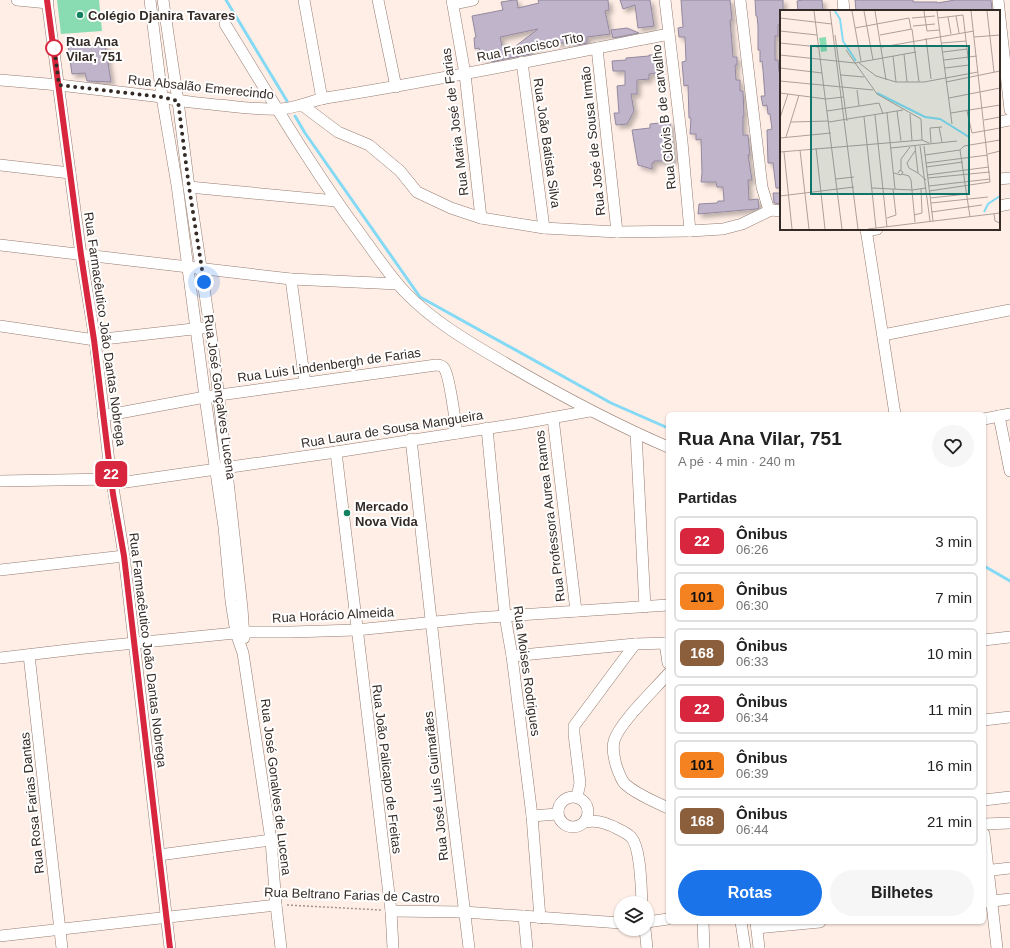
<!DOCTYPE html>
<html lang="pt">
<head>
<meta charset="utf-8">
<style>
  body { margin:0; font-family:Arial,sans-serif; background:#f6f6f6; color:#222; height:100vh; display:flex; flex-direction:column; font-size:15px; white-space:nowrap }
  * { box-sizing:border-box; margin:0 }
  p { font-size:13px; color:#767676 }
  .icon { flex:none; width:22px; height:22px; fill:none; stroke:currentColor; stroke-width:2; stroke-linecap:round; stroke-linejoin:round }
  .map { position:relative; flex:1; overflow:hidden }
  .drawer { position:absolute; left:666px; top:412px; width:320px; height:512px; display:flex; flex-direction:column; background:#fff; border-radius:6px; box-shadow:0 1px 3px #0004 }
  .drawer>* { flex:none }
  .badge { padding:0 8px; border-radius:6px; font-size:14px; line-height:26px }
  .buttons { position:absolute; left:614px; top:896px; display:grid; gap:8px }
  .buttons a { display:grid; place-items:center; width:40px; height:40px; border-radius:50%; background:#fff; box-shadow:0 1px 3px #0004; font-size:20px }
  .you { position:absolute; width:20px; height:20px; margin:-10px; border:3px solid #fff; border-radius:50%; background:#1a73e8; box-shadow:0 0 0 6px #1a73e833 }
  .map>.badge { position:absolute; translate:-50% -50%; box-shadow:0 0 0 2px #fff }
  h2 { padding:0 12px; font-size:15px; line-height:36px }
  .round { display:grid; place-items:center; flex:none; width:42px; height:42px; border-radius:21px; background:#f6f6f6 }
  .headline { display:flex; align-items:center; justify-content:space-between; height:68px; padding:0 12px }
  h1 { font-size:19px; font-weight:600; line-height:30px }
  .primary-button { display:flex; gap:8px; margin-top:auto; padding:8px 12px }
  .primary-button a { flex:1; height:46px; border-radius:24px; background:#1a73e8; color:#fff; font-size:16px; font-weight:600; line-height:46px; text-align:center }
  .primary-button a+a { background:#f6f6f6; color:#222 }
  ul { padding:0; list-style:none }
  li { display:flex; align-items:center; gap:12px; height:50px; margin:0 8px 6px; padding:0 4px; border:2px solid #e0e0e0; border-radius:6px }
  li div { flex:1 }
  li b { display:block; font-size:15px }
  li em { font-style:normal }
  li .badge { min-width:44px; font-weight:700; text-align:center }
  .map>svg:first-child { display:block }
</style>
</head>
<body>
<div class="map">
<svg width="1010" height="948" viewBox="0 0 1010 948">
  <defs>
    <filter id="shadow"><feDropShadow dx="3.5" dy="3.5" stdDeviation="2" flood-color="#0004"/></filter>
  </defs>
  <rect width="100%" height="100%" fill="#ffeee6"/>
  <path fill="#89dcb1" d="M57,0h42l3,31 -41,3z"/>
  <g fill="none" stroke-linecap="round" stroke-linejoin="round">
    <g stroke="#84daf5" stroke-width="3">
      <path d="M226,0l61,101"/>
      <path d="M295,116l10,17 115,164 191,106 57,25"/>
      <path d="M984,566l26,15"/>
    </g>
  </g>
  <g fill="#c0b4cb" stroke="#94889f" fill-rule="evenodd" filter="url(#shadow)">
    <path d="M514,0h3l1,8 21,-5 -1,-3h70l1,10 -4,1 5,23 -23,3v6l-10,2v-2h-37l1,4 -11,1 1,6 -31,6 -8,2 -1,-5 -10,2 -2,-11 -4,1 -1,-11 2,-1 -4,-21 31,-6 -2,-8zM538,29l-34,26 -4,-18z"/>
    <path d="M620,0h30l4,26 -16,2 -3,-23 -12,4z"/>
    <path d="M681,0h49l2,20h-2l2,24 1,13h4v8h-2l1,15h4v11h3l1,25h-1v19h5l1,11 1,9h-2l4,25h-4l1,20 9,-1 1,9 -3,1 -58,5 1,-10 18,-1 1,-2h6l-1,-14h-6l-1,-5h-15l1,-9 -1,-34 -5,1v-6h-6l1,-16h-2l-1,-33 -4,1 -2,-24 4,-1 -1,-24h-6l-1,-9 5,-1z"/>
    <path d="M755,0h28v11h-2v13l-3,1v11h-3v24h3l1,12h2v116h-5l-3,-25h-5l-1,-33 5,-1 -2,-15h-2l-1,-9 -4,1 -2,-10h4l-2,-26 -1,-9 -2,1v-12h-2v-24l-1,-10h-1z"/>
    <path d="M803,0h19l1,11h-25l-1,-10z"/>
    <path d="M855,0h58v2h24v1l18,-3h36l1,10 -136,1z"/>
    <path d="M627,28l12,5 -26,5 -2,-8z"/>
    <path d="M105,43l6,39 -24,-1 -2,-8 -13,1 -4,-28z"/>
    <path d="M649,55h11l-1,18 -10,1v5l-12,1v14h-6l3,17 -7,13 -11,1 -2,-12h5l-2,-27 8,-1v-14h-12l-1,-10 14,-1v-2l23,-2z"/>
    <path d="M670,122l4,39h-20v2h-2v6l-14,-4 -6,-35 18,-2v-4z"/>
    <path d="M773,193h8v11l-7,-1z"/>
  </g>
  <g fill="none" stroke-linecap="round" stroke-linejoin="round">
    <g stroke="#947c70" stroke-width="12">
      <g id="minor">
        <path d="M17,0l31,3"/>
        <path d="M47,0l34,255 14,85 14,122 15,94 46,392"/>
        <path d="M150,0l12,97 15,88 28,212 19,130 7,74 5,32 7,20 28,187 5,65 5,43"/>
        <path d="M163,0l15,101 11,86 25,168 28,253 2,30"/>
        <path d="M304,0l18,99"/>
        <path d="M378,0l18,87"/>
        <path d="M452,0l13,74 16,144"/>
        <path d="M665,0l17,142 8,89"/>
        <path d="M740,0l22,187 6,20 3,3"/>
        <path d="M843,0l1,11"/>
        <path d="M998,0l12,110"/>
        <path d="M453,4l20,-4"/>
        <path d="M225,24c44,71 87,145 137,212 14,19 27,39 43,56 29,30 64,50 100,71 53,31 107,60 163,84"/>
        <path d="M597,48l20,184"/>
        <path d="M522,62l22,166"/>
        <path d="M0,80l59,5 103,12c19,5 38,6 57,8 21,2 40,5 61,4 18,-1 34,-10 52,-12 113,-18 225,-41 337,-63"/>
        <path d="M302,105l36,27 31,13 31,26 17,21 34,16 30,10 63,10 73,4 73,-1 33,-2 19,-5 29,-14"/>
        <path d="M999,122l11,-2"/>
        <path d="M0,165l70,8"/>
        <path d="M999,179l11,-1"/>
        <path d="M189,187l147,14"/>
        <path d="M999,206l11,-2"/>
        <path d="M771,210l10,1"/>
        <path d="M866,229l29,185"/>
        <path d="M866,231l11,-2"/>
        <path d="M0,245l291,34 107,5"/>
        <path d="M291,279l14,104"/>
        <path d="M0,326l95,14 107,-12"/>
        <path d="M883,335l127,-25"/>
        <path d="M103,416l102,-19 231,-32c3,0 6,0 8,3 6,8 11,53 13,65"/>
        <path d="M999,416l11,55"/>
        <path d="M553,418l23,193"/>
        <path d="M984,419l26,-5"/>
        <path d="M487,428l18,188 7,40 20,160 8,102"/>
        <path d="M636,433l9,174"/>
        <path d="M411,439l40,361 18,148"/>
        <path d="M336,452l55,459 2,37"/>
        <path d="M0,481l111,-2"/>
        <path d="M112,484l224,-32 187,-29 67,-12"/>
        <path d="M0,570l124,-14"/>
        <path d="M984,640l26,-3"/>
        <path d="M665,643l3,20"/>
        <path d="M29,655l33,293"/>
        <path d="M512,656l123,-12 33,-1"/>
        <path d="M0,658l85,-10 160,-16h46l65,-2 119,-12 193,-13"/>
        <path d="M668,674c-13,15 -49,49 -54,67 -2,8 0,16 2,24 2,6 5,15 9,19 12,11 29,17 43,24"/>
        <path d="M984,720l26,-3"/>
        <circle cx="573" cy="812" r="15"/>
        <path d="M577,797l3,-14 -6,-49v-8l61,-82"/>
        <path d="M984,800l26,-3"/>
        <path d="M532,816l25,-2"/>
        <path d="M585,822c11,-2 17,0 27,4 6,3 14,6 19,11 10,11 10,50 11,66"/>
        <path d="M984,824l26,-1"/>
        <path d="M984,834l13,114"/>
        <path d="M159,855l112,-15"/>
        <path d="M984,871l26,-3"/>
        <path d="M985,902l25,-3"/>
        <path d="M391,911l73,1 157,11"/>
        <path d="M524,916l3,32"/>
        <path d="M647,922l21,-3"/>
        <path d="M703,922l1,26"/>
        <path d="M741,922l4,26"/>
        <path d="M756,922l3,26"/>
        <path d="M757,928l63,-6"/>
        <path d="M645,929l2,19"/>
        <path d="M0,936l276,-31"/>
      </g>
    </g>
    <path stroke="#a2948d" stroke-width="1.5" stroke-dasharray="2 2" stroke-linecap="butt" d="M287,905l94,5"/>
    <use href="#minor" stroke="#fff" stroke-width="11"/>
  </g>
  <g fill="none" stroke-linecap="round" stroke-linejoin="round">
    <g stroke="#fff" stroke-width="9">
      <path id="line" d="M47,0l34,255 13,85 19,154 11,62 46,392"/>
    </g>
    <use href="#line" stroke="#d7263d" stroke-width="6"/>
    <path stroke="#352b26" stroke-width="4" stroke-dasharray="0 7.2" d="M54,48v-2l5,39 103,12 16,4 11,86 15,95"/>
  </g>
  <g fill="#118260" stroke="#fff" stroke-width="1.5">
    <circle cx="80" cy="15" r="4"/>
    <circle cx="347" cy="513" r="4"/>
  </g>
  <circle fill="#fff" stroke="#d7263d" stroke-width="2" cx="54" cy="48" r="8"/>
  <g text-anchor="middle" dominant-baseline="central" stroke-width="4" stroke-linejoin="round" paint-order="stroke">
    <g font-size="13" font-weight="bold" fill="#352b26" stroke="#fff" text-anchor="start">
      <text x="88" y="15">Colégio Djanira Tavares</text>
      <text x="355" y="506">Mercado<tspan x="355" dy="15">Nova Vida</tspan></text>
    </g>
    <g font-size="13" font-weight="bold" fill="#352b26" stroke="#fff" text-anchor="start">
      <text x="66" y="41">Rua Ana<tspan x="66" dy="15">Vilar, 751</tspan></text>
    </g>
    <g font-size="13" fill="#352b26" stroke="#fff">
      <text transform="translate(530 47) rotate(-11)">Rua Francisco Tito</text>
      <text transform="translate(201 87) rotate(6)">Rua Absalão Emerecindo</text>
      <text transform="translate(664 117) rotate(-96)">Rua Clóvis B de carvalho</text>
      <text transform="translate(455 122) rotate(-97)">Rua Maria José de Farias</text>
      <text transform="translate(593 141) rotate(-96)">Rua José de Sousa Irmão</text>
      <text transform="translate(547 143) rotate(82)">Rua João Batista Silva</text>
      <text transform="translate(105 329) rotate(82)">Rua Farmacêutico João Dantas Nobrega</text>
      <text transform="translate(329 365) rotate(-8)">Rua Luis Lindenbergh de Farias</text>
      <text transform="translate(220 397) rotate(82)">Rua José Gonçalves Lucena</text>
      <text transform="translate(392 429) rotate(-9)">Rua Laura de Sousa Mangueira</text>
      <text transform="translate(550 516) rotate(-97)">Rua Professora Aurea Ramos</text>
      <text transform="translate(333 615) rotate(-3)">Rua Horácio Almeida</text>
      <text transform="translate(148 650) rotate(83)">Rua Farmacêutico João Dantas Nobrega</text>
      <text transform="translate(527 671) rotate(82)">Rua Moises Rodrigues</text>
      <text transform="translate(387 769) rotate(83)">Rua João Palicapo de Freitas</text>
      <text transform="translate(436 786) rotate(-96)">Rua José Luís Guimarães</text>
      <text transform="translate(276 787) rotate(83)">Rua José Gonalves de Lucena</text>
      <text transform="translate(32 803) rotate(-96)">Rua Rosa Farias Dantas</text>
      <text transform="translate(352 895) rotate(2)">Rua Beltrano Farias de Castro</text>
    </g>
  </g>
  <g transform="translate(780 10)">
    <rect width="220" height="220" fill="#ffeee6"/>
    <path d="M46,27l1,14 -6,1 -2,-14z" fill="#89dcb1"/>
    <path fill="none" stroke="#84daf5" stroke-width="2" d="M55,1l5,8 3,22 13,20M97,83l48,24 15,2 29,18M204,202l4,-8 12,-8"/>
    <path fill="none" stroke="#aea099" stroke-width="1" d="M34,1l28,218M50,1l28,218M72,1l9,50M84,1l9,49M95,1l11,69M144,1l3,20 13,-1M157,1l15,113M207,1l7,61M176,6l3,17M168,7l3,17M0,8l52,6M132,8l23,-2M158,8l25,-3 7,59M133,16l22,-2M75,18l54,-10 2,11M0,21l37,4M55,25l12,86M100,25l32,-6 7,53M194,27l26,-2M146,28l5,41M0,33l39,4M162,33l24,-2M102,37l92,-16M66,40l31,44 44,25 1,21M163,42l24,-3M124,44l3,28M0,45l75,8 61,-11M113,46l3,26M164,50l33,-4M78,52l18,14 20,6h28l54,-10M0,58l42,5M165,58l24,-3M61,65l23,2M0,71l93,9M166,72l54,-11M77,80l2,16M0,83l46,6 17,-2M169,88l51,-10M47,101l52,-8 4,11M117,101l4,30M187,101l5,22 28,-5M107,103l8,76M171,103l49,-8M130,104l2,27M95,105l12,112M84,107l12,111M0,108l8,-24M204,110l16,-3M11,112l38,-1M49,112l74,-12M159,117l3,15M6,127l13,-42M0,128l51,-5M151,133l-1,-15 12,-1M135,136l3,27 8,7M140,136l10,75M144,136l9,75M36,138l9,81M111,138l66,-7M20,140l9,79M180,140l10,67M180,140l4,-4 36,-6M135,141l-8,12 2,5 9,5M0,142l142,-12 7,3M4,142l8,77M208,144l12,-3M145,145l35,-5M146,153l62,-8M146,157l37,-5M121,160v-11l9,-12M114,163l7,2 2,-3 -3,-2 -2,3M122,164l7,2 2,4 4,42M147,165l62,-8M148,168l62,-6M56,169l18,-2M149,176l61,-7M92,178l40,2 14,-2M149,181l61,-9 -19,-171M0,186l74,-9M150,188l37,-4M151,193l57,-6M151,202l51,-7M214,204l1,7 5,2M134,205l8,-2 -1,-24M107,208l9,-3 -3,-26M88,219l132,-16"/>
    <path fill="#0f766e" fill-opacity="0.15" stroke="#0f766e" stroke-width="2" d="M31,36h158v148h-158z"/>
    <rect width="220" height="220" fill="none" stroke="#352b26" stroke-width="2"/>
  </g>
</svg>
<div class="buttons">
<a><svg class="icon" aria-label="layers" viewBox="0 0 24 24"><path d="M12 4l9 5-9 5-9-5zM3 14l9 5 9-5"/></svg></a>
</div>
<div class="you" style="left:204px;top:282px"></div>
<b class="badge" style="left:111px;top:474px;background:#d7263d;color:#fff">22</b>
<section class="drawer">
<div class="headline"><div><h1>Rua Ana Vilar, 751</h1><p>A pé · 4 min · 240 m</p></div><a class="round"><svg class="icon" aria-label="heart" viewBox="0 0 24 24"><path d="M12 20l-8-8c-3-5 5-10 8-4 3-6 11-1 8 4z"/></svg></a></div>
<h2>Partidas</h2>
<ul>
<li><span class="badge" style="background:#d7263d;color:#fff">22</span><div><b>Ônibus</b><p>06:26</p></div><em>3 min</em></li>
<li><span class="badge" style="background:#f58220;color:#111">101</span><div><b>Ônibus</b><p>06:30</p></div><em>7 min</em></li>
<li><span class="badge" style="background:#8b5e3c;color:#fff">168</span><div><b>Ônibus</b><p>06:33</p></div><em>10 min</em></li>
<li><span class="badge" style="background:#d7263d;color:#fff">22</span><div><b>Ônibus</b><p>06:34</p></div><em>11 min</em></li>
<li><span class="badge" style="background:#f58220;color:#111">101</span><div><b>Ônibus</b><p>06:39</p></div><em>16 min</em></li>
<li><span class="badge" style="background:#8b5e3c;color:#fff">168</span><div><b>Ônibus</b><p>06:44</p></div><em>21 min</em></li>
</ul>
<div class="primary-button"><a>Rotas</a><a>Bilhetes</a></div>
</section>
</div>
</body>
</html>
